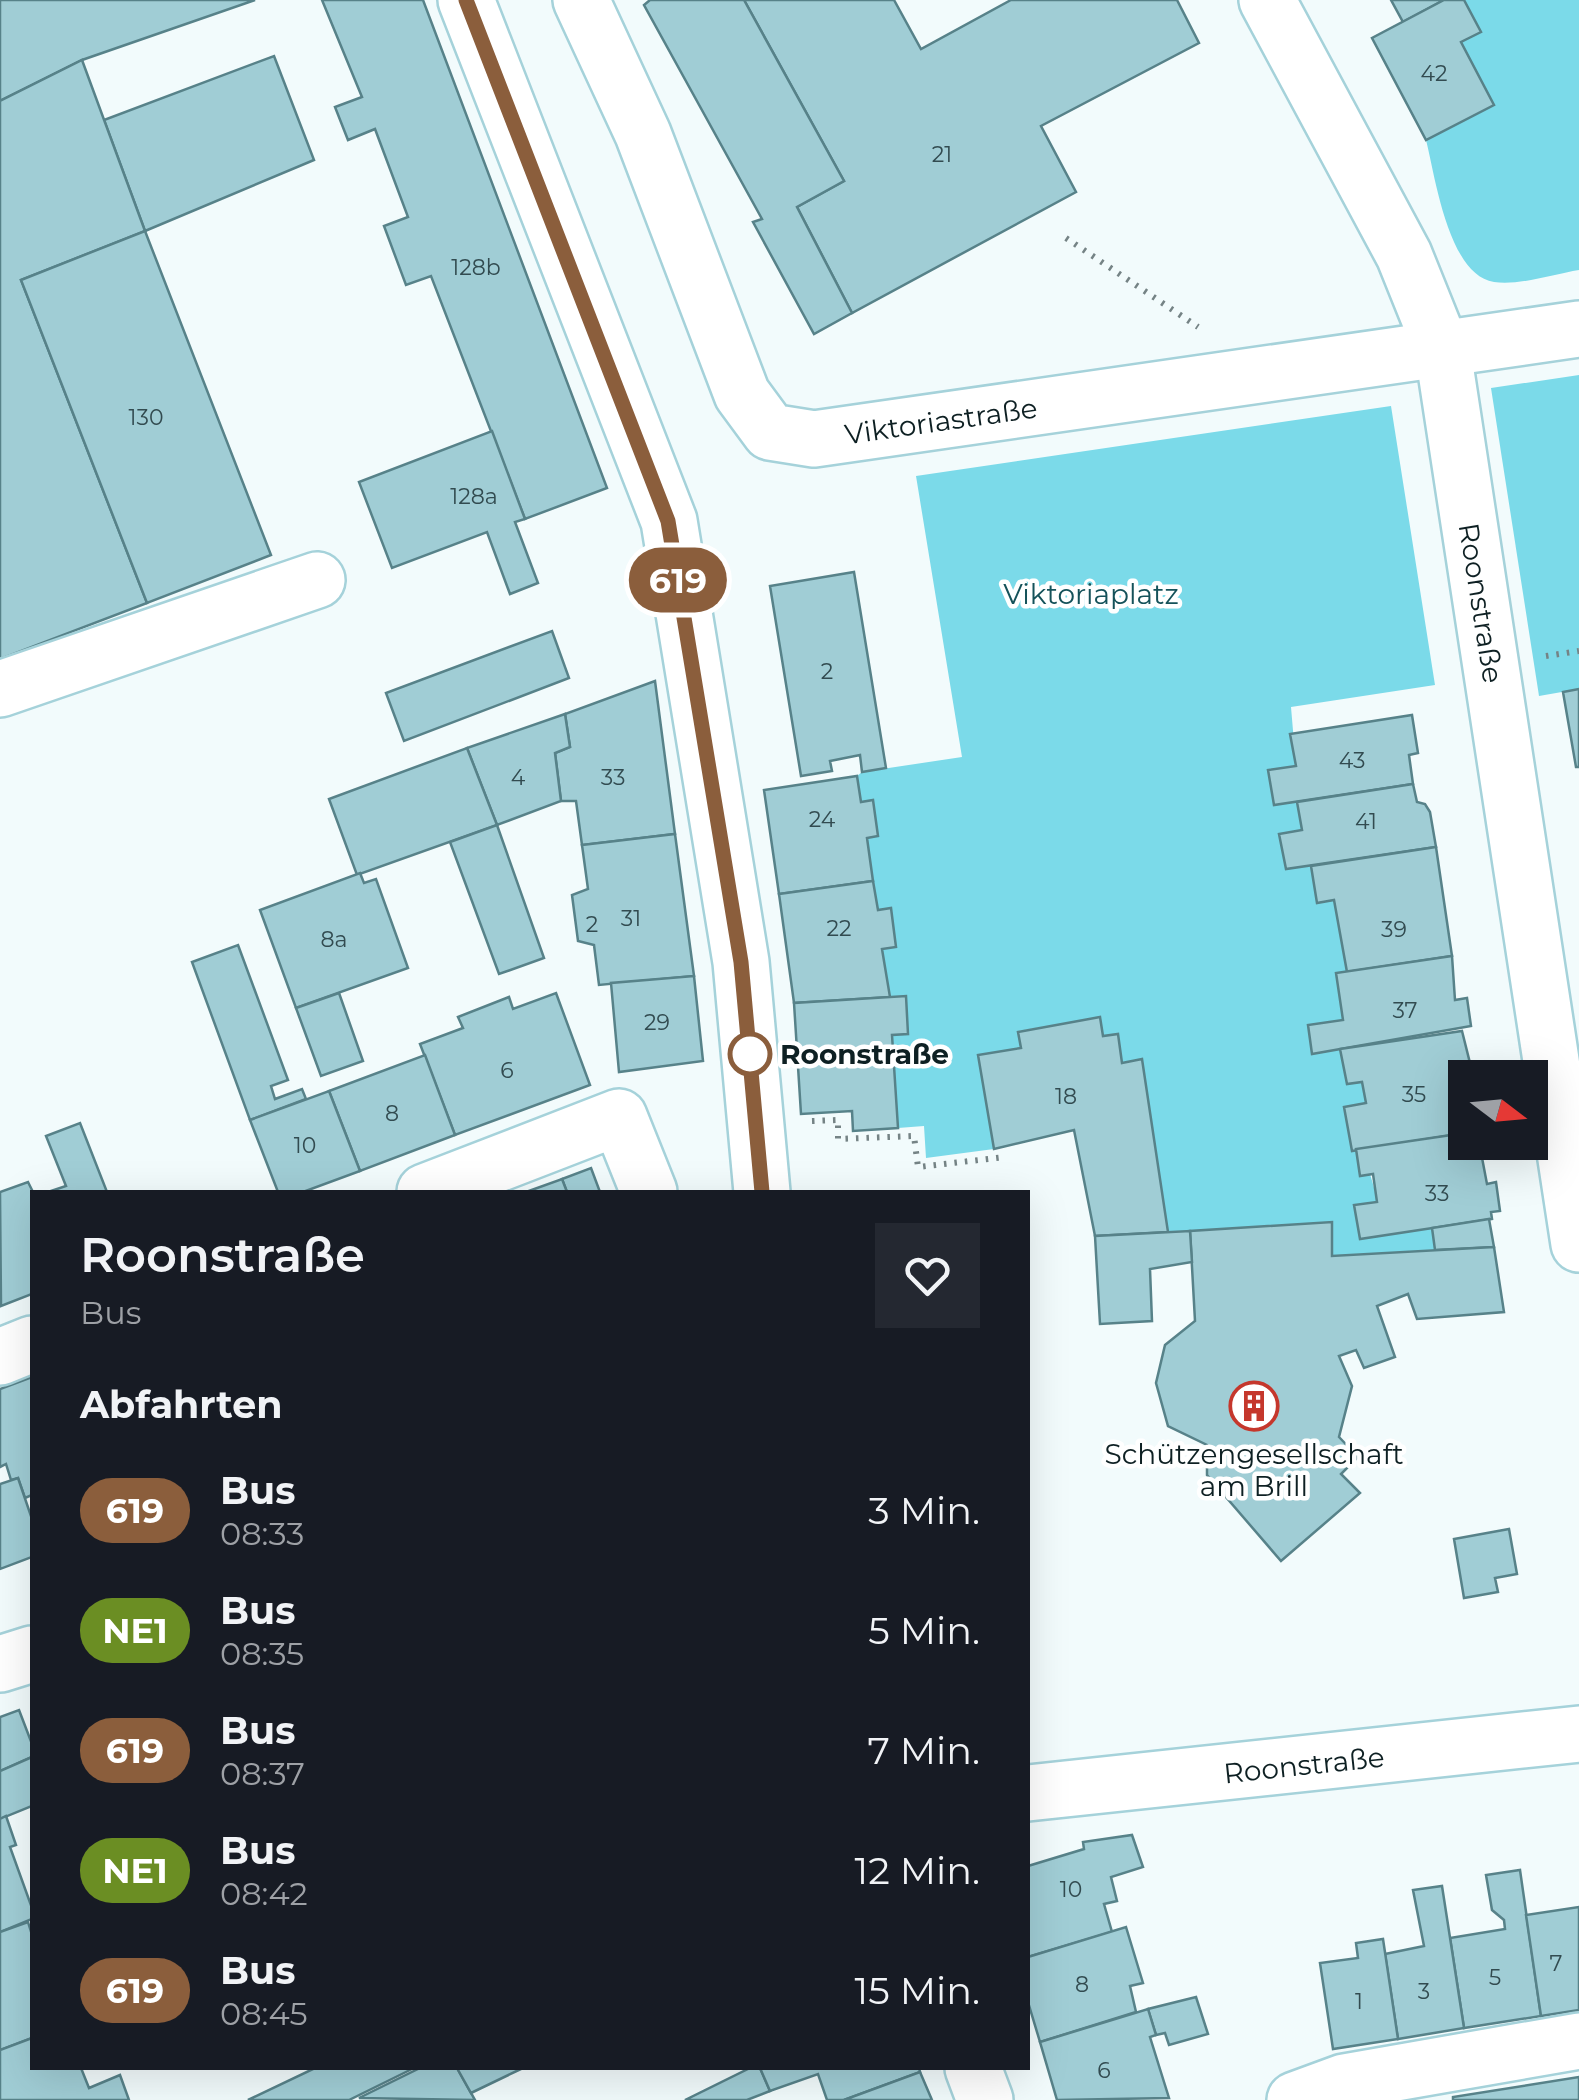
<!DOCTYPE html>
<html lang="de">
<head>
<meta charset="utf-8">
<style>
  body { margin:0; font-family:Montserrat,sans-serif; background:#242831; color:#f1f3f6; height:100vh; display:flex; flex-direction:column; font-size:38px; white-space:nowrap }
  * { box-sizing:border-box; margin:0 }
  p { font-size:32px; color:#9ea1a6 }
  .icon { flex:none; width:55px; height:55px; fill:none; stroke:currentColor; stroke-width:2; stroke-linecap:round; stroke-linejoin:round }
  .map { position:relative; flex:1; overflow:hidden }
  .sheet { position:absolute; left:30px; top:1190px; width:1000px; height:880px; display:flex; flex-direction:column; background:#171b24; border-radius:0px; box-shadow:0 10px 40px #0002 }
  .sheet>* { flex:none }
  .badge { padding:0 20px; border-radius:32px; font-size:35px; line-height:65px }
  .needle { width:65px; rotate:106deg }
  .tools { position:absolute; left:1448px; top:1060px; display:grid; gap:20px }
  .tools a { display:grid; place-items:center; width:100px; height:100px; border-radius:0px; background:#171b24; box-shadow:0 10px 40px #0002; font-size:50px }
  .map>.badge { position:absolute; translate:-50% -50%; box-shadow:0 0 0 5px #fff }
  h2 { padding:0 50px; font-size:38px; line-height:90px }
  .round { display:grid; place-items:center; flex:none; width:105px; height:105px; border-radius:0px; background:#242831 }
  .overview { display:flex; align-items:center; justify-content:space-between; height:170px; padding:0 50px }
  h1 { font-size:48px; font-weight:600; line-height:75px }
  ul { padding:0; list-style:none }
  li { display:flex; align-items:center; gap:30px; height:120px; padding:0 50px }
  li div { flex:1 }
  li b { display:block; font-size:38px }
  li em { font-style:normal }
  li .badge { min-width:110px; font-weight:700; text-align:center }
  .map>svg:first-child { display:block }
</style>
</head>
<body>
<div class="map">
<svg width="1579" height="2100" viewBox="0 0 1579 2100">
  <rect width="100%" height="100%" fill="#f2fbfc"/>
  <g fill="#7bdae9">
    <path d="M1464,0h115v270c-25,4 -61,16 -85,12 -46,-7 -59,-107 -68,-142l68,-35 -33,-63 20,-10z"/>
    <path d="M1579,375v314l-40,7 -48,-308z"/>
    <path d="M1391,406l44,279 -144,22 5,59 -28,5 6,34 23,-3 5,28 -23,4 7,35 25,-3 6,36 17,-2 13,72 -11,2 7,46 -35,6 4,28 28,-5 7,35 15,-2 4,21 -22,4c10,34 28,61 33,95l-23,4 6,32 72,-10 3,22 -103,6v-33l-164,9 -26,-172 -20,3 -4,-29 -15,2 -3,-19 -81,14 2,17 -43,8 16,93 -68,9 -2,-32 -26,2 -6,-93 16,-2 -2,-37 -16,1 -8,-48 14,-3 -5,-38 -13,2 -11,-72 11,-2 -5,-35 -12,1 -4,-26 5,-4 100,-15 -46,-281z"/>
  </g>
  <g fill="#a0cdd5" stroke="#578289" stroke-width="2.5">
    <path d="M0,0h255l-173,60 -82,41z"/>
    <path d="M322,0h101l184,488 -82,31 -94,-243 -25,9 -22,-59 24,-9 -33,-88 -27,11 -13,-33 27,-10z"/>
    <path d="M744,0h150l27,49 90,-49h166l22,43 -158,83 35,66 -224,121 -55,-106 47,-26z"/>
    <path d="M744,0l100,181 -47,26 55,106 -38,21 -61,-112 9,-3 -118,-214 6,-5z"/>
    <path d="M1391,0h53l-41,22z"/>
    <path d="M1444,0h20l17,32 -20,10 33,63 -68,35 -54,-102z"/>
    <path d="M274,56l40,104 -169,71 -41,-111z"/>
    <path d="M82,60l63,171 -124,49 126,323 -147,56v-558z"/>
    <path d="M145,231l126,324 -124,48 -126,-323z"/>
    <path d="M492,431l33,88 -10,3 23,61 -28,11 -23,-62 -95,36 -33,-86z"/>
    <path d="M854,572l32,196 -24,4 -2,-17 -30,6 2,10 -31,5 -31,-190z"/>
    <path d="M552,631l17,47 -165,63 -18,-48z"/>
    <path d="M655,681l20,153 -93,11 -6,-44h-15l-6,-48 15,-6 -5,-33z"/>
    <path d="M1579,689v78h-3l-13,-75z"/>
    <path d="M565,714l5,33 -15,6 6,48 -64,24 -30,-77z"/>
    <path d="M1412,715l6,38 -9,2 4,29 -139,21 -6,-35 28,-4 -6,-32z"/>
    <path d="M467,748l30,77 -140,50 -28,-76z"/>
    <path d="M857,776l4,26 12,-2 5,36 -11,2 6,43 -94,13 -15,-104z"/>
    <path d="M1413,784l4,18 8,2 5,8 6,35 -150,22 -7,-35 23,-4 -5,-28z"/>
    <path d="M497,825l47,133 -45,16 -49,-132z"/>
    <path d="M675,834l19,142 -95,9 -5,-40 -16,-4 -6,-46 16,-6 -6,-44z"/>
    <path d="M1436,847l16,109 -105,16 -13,-72 -17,3 -6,-37z"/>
    <path d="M360,873l4,10 12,-4 32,89 -112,40 -36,-98z"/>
    <path d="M873,881l5,29 13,-2 5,39 -14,2 8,48 -96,6 -15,-109z"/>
    <path d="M238,945l50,135 -17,6 4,13 27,-10 4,10 -56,21 -58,-158z"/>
    <path d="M1452,956l3,44 12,-2 4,28 -159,28 -4,-29 35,-5 -7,-47z"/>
    <path d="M694,976l9,85 -84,11 -8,-89z"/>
    <path d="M339,993l24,68 -42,15 -25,-68z"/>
    <path d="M556,993l34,92 -135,50 -35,-91 43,-16 -5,-11 51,-20 4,12z"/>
    <path d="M906,996l2,38 -16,1 6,93 -45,3 -1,-20 -51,3 -7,-111z"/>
    <path d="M1100,1017l3,19 15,-2 4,29 20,-4 26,173 -73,4 -21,-106 -80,19 -16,-94 43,-7 -3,-16z"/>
    <path d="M1462,1031l8,32 8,-1 2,16h-15v55l-113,18 -8,-44 22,-4 -4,-21 -15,2 -7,-35z"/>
    <path d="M425,1055l30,80 -95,36 -31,-80z"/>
    <path d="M329,1091l31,80 -57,21h-25l-28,-72z"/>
    <path d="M80,1123l27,69h-59l18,-6 -20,-50z"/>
    <path d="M1465,1133v9h14l8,42 9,-2 4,29 -9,1 1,7 -132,20 -6,-34 23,-3 -4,-28 -13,2 -4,-27z"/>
    <path d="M591,1168l9,24h-33l-5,-13z"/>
    <path d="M562,1179l5,13h-41z"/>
    <path d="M28,1182l5,10 -1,102 -31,12 -1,-114z"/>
    <path d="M1489,1219l5,28 -59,3 -3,-22z"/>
    <path d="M1332,1222v34l162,-9 10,65 -87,7 -9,-25 -31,12 18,51 -31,11 -8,-18 -17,6 13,30 -13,51 19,20 -17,17 19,19 -79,68 -74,-86v-30l-39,-19 -12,-43 9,-38 30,-24 -5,-90z"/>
    <path d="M1190,1231l2,31 -42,7 2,52 -52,3 -5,-88z"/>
    <path d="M32,1377v118l-7,3 -7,-20 -7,2 -5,-16 -6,3v-78z"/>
    <path d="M18,1478l14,41v38l-32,12v-85z"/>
    <path d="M1509,1529l8,45 -22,4 3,14 -34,6 -10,-59z"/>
    <path d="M19,1710l13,34v13l-32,14v-54z"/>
    <path d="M32,1757v49l-32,13v-48z"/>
    <path d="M6,1816l10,29 -6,2 22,61v11l-32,13v-113z"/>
    <path d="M1132,1835l11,32 -32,10 6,24 -13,3 8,28 -84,25v-91l56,-17 -1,-7z"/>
    <path d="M1520,1870l21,146 -77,12 -14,-90 55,-9 -1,-9 -12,-10 -6,-35z"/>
    <path d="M1442,1886l22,142 -66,11 -13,-85 39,-8 -11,-56z"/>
    <path d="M1579,1907v103l-38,6 -15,-101z"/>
    <path d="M28,1922l4,13v103l-32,12v-118z"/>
    <path d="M1126,1927l17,56 -13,3 6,26 -96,30 -12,-40v-45z"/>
    <path d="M1383,1939l15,100 -65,10 -13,-86 38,-5 -2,-15z"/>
    <path d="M1196,1997l12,37 -39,11 -4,-12 -9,2 -8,-26z"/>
    <path d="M1148,2009l8,26 -6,2 19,61 -112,2 -17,-58z"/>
    <path d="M32,2038v30h49l8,20 31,-13 9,25h-129v-50z"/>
    <path d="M315,2068h99l-65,32h-101z"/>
    <path d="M420,2068h37l18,32 -116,-2z"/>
    <path d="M457,2068h66l-52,25z"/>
    <path d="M750,2068h10l10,23 -23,9h-62z"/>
    <path d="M760,2068h159l1,4 -76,28h-17l-9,-26 -48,17z"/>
    <path d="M920,2072l12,28h-88z"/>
    <path d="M1579,2077v23h-126v-3z"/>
  </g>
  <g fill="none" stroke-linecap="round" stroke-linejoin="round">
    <g stroke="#a5d2da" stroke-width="60">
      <g id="minor">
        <path d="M466,0l203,521 72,441 21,230"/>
        <path d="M581,0l62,134 99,260 28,38 44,7 765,-110"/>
        <path d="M1267,0l137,255 39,97 136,892"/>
        <path d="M0,689l317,-109"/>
        <path d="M425,1192l194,-75 30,75"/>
        <path d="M0,1357l32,-13"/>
        <path d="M0,1664l32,-10"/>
        <path d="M1028,1793l551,-59"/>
        <path d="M973,2068l12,32"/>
        <path d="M1295,2100l49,-18 235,-41"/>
      </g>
    </g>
    <g stroke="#758385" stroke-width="6" stroke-dasharray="2.5 8" stroke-linecap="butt">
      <path d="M1066,238l132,89"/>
      <path d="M1546,656l33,-5"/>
      <path d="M812,1121l26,-1v19l76,-3 4,31 87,-10"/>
    </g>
    <use href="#minor" stroke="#fff" stroke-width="55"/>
  </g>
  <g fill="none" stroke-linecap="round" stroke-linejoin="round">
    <g stroke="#fff" stroke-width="22">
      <path id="line" d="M466,0l202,521 73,441 21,230"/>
    </g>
    <use href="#line" stroke="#8b5e3c" stroke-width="15"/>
  </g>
  <defs>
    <g id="building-ring" transform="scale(2.5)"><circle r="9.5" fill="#fff" stroke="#c5372c" stroke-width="1.5"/><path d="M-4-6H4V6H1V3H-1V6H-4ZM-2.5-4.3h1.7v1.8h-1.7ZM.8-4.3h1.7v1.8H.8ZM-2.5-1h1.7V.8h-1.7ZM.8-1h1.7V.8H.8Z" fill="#c5372c"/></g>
  </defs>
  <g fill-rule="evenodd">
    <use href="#building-ring" x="1254" y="1406"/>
  </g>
  <circle fill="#fff" stroke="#8b5e3c" stroke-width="5" cx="750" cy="1054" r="20"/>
  <g text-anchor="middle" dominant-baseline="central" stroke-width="9" stroke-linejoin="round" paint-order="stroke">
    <g font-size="22" fill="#324b50">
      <text x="1434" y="73">42</text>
      <text x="942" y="154">21</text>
      <text x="476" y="267">128b</text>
      <text x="146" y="417">130</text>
      <text x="474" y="496">128a</text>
      <text x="827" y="671">2</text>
      <text x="1352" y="760">43</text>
      <text x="518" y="777">4</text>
      <text x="613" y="777">33</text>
      <text x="822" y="819">24</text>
      <text x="1366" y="821">41</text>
      <text x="631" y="918">31</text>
      <text x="592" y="924">2</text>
      <text x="839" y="928">22</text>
      <text x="1394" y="929">39</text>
      <text x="334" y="939">8a</text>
      <text x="1405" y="1010">37</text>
      <text x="657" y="1022">29</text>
      <text x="507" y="1070">6</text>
      <text x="1414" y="1094">35</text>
      <text x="1066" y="1096">18</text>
      <text x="392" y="1113">8</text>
      <text x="305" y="1145">10</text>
      <text x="1437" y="1193">33</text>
      <text x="1071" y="1889">10</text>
      <text x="1556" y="1963">7</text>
      <text x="1495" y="1977">5</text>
      <text x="1082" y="1984">8</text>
      <text x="1424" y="1991">3</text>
      <text x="1359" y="2001">1</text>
      <text x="1104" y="2070">6</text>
    </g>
    <g font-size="28" fill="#0e2023" stroke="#fff">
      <text transform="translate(941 421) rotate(-8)">Viktoriastraße</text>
      <text transform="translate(1481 603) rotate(81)">Roonstraße</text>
      <text transform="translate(1304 1765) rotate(-6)">Roonstraße</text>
    </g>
    <g font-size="28" fill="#15525a" stroke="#fff">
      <text x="1091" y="594">Viktoriaplatz</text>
    </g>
    <g font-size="28" font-weight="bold" fill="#0e2023" stroke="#fff" text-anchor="start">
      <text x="780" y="1054">Roonstraße</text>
    </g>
    <g font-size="28" fill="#0e2023" stroke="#fff">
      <text x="1254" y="1454">Schützengesellschaft<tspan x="1254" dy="32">am Brill</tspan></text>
    </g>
  </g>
</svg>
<div class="tools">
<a><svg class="needle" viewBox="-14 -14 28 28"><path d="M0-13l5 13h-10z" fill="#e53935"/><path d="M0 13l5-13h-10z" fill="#9ea1a6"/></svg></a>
</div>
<b class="badge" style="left:678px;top:580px;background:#8b5e3c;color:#fff">619</b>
<section class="sheet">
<div class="overview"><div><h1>Roonstraße</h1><p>Bus</p></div><a class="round"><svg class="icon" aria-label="heart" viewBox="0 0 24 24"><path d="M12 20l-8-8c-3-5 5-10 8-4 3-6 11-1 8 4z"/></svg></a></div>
<h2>Abfahrten</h2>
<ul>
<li><span class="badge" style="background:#8b5e3c;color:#fff">619</span><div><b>Bus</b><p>08:33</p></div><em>3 Min.</em></li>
<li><span class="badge" style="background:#6b8e23;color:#fff">NE1</span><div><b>Bus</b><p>08:35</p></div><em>5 Min.</em></li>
<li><span class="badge" style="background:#8b5e3c;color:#fff">619</span><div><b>Bus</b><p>08:37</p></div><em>7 Min.</em></li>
<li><span class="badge" style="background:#6b8e23;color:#fff">NE1</span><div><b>Bus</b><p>08:42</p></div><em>12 Min.</em></li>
<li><span class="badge" style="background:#8b5e3c;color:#fff">619</span><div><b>Bus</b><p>08:45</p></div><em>15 Min.</em></li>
</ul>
</section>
</div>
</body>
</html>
